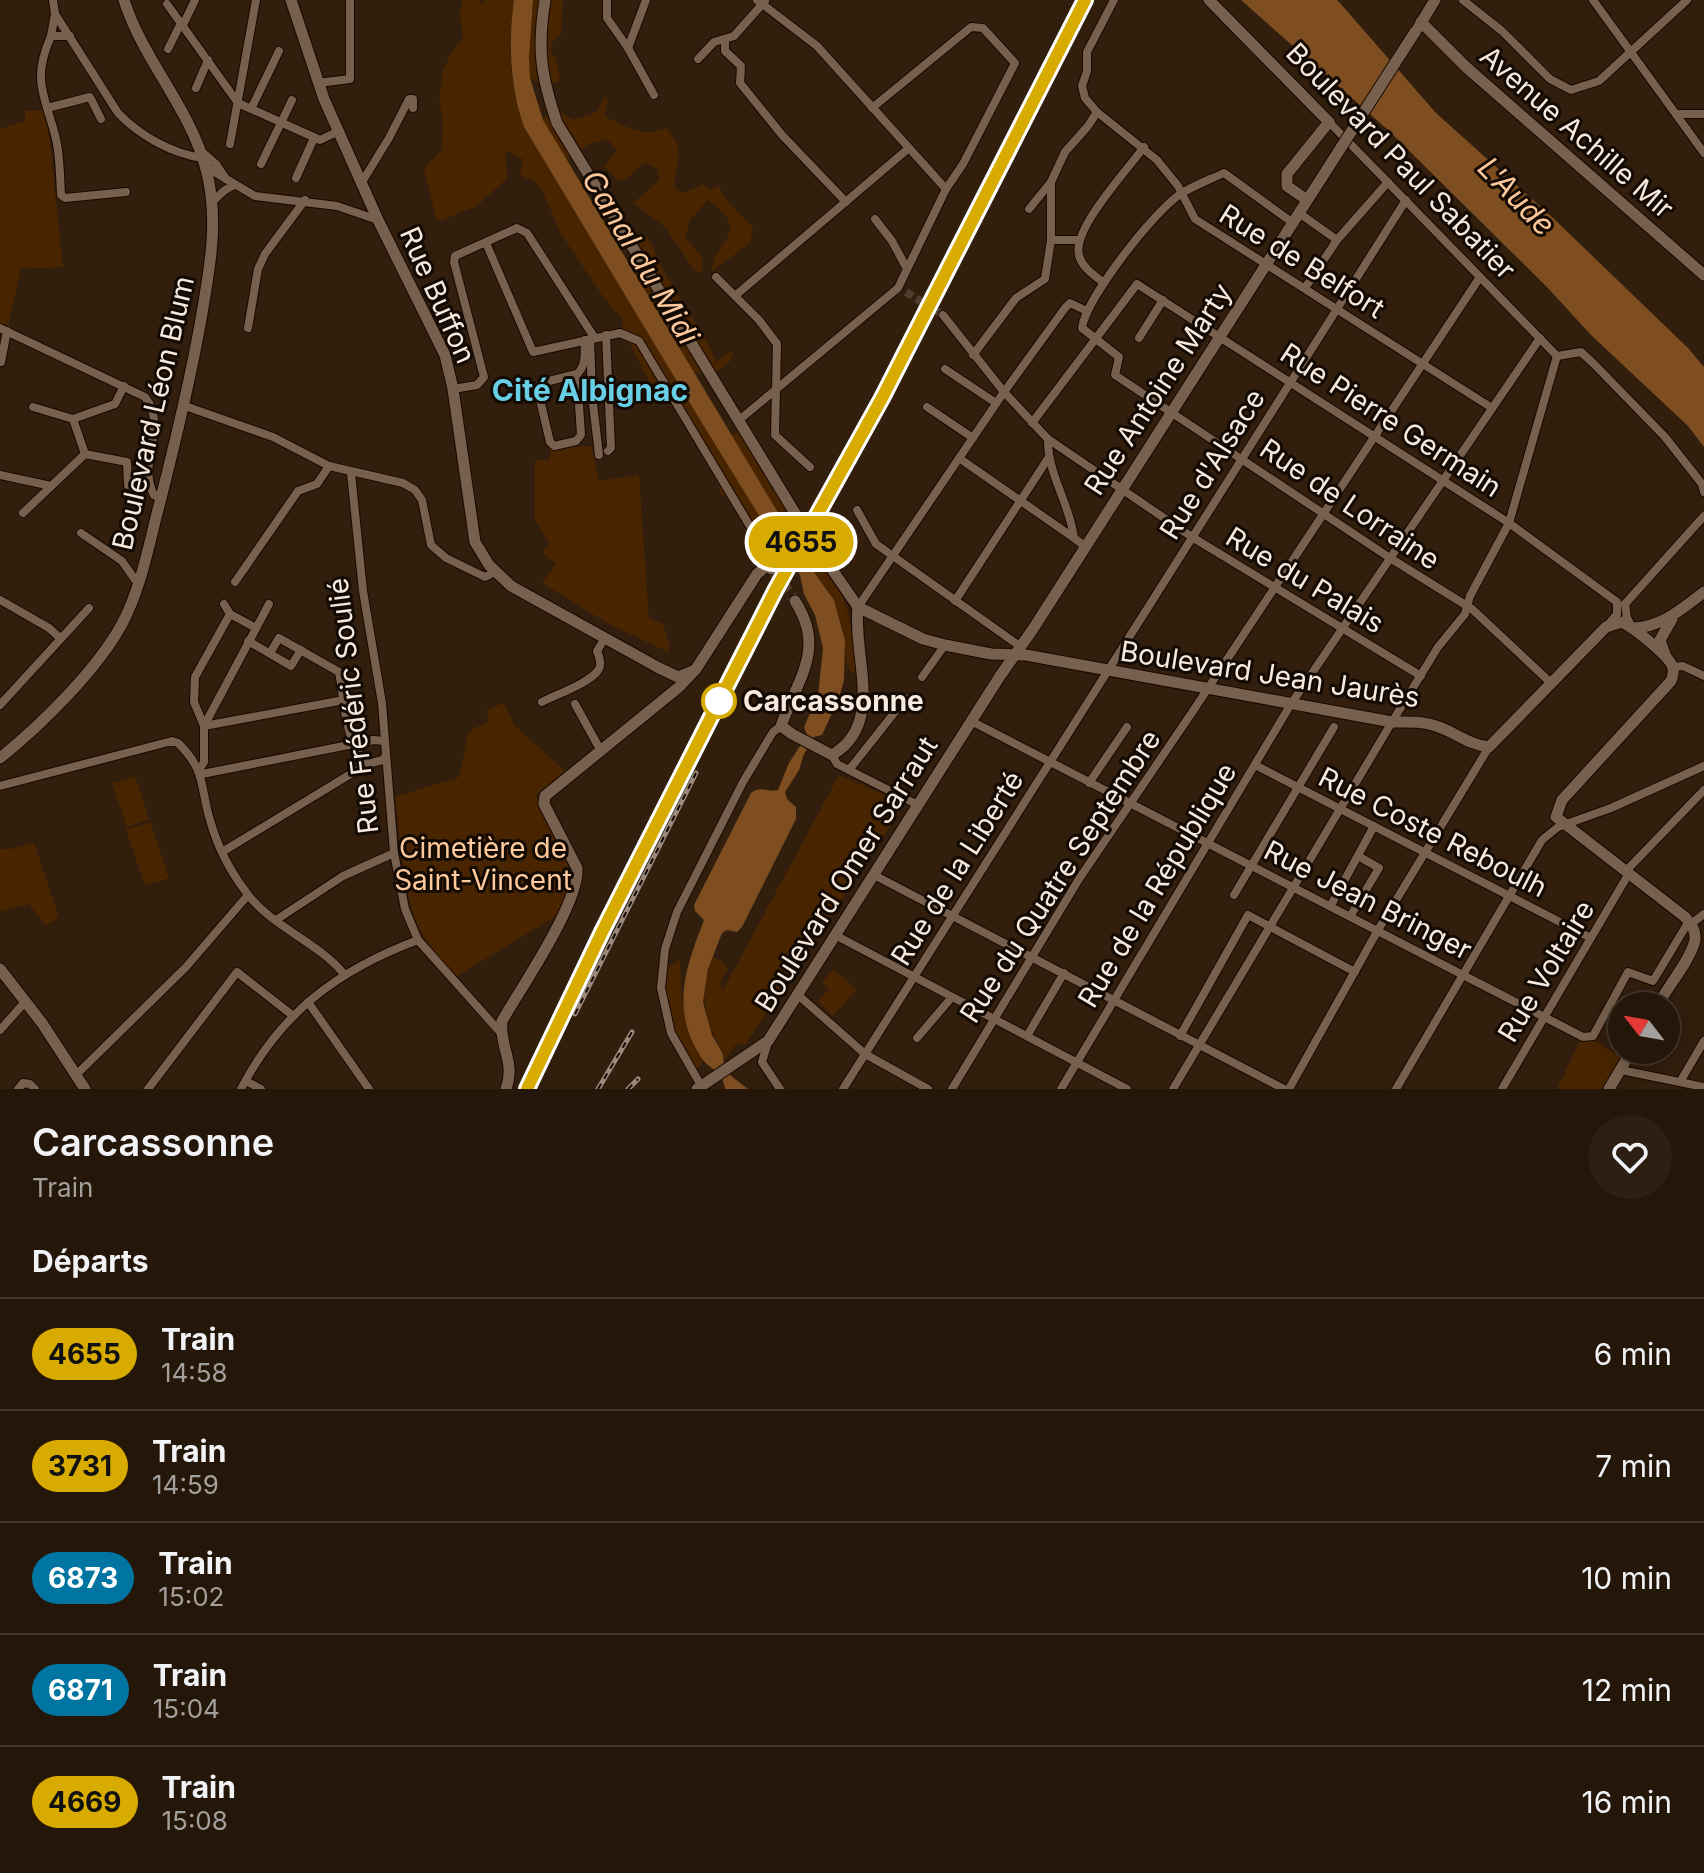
<!DOCTYPE html>
<html lang="fr">
<head>
<meta charset="utf-8">
<style>
  body { margin:0; font-family:Inter,sans-serif; background:#2d1f13; color:#f1f3f6; height:100vh; display:flex; flex-direction:column; font-size:30px; white-space:nowrap }
  * { box-sizing:border-box; margin:0 }
  p { font-size:26px; color:#a39f9c }
  .icon { flex:none; width:44px; height:44px; fill:none; stroke:currentColor; stroke-width:2; stroke-linecap:round; stroke-linejoin:round }
  .map { position:relative; height:1089px; overflow:hidden }
  .sheet { display:flex; flex-direction:column; background:#25160a; flex:1 }
  .sheet>* { flex:none }
  .badge { padding:0 16px; border-radius:26px; font-size:28px; line-height:52px }
  .needle { width:52px; rotate:301deg }
  .controls { position:absolute; left:1608px; top:992px; display:grid; gap:16px }
  .controls a { display:grid; place-items:center; width:72px; height:72px; border-radius:50%; background:#25160a; box-shadow:0 4px 20px #0003,0 0 0 2px #42352b; font-size:40px }
  .map>.badge { position:absolute; translate:-50% -50%; box-shadow:0 0 0 4px #fff }
  h2 { padding:0 32px; font-size:30px; line-height:72px }
  .round { display:grid; place-items:center; flex:none; width:84px; height:84px; border-radius:42px; background:#2d1f13 }
  .overview { display:flex; align-items:center; justify-content:space-between; height:136px; padding:0 32px }
  h1 { font-size:38px; font-weight:600; line-height:60px }
  ul { padding:0; list-style:none }
  li { display:flex; align-items:center; gap:24px; height:112px; padding:0 32px; border-top:2px solid #42352b }
  li div { flex:1 }
  li b { display:block; font-size:30px }
  li em { font-style:normal }
  li .badge { min-width:88px; font-weight:700; text-align:center }
  .map>svg:first-child { display:block }
</style>
</head>
<body>
<div class="map">
<svg width="1704" height="1089" viewBox="0 0 1704 1089">
  <rect width="100%" height="100%" fill="#311e0d"/>
  <g fill="#482500">
    <path d="M462,0h16l3,3 4,-3h29c-6,42 -5,87 10,127l180,299 70,112 -8,11 -32,-55 -12,2 -3,-8 3,-6 -55,-89 -18,-11 -19,-38 -6,-4 -2,-21 -18,-21 -44,-66 -17,-40 -8,-10 -15,-7 3,-16 -17,-8 1,26 -4,5 -26,24 -40,16 -13,-53 18,-20 1,-26 -4,-25 4,-27 9,-21 11,-10 -3,-25z"/>
    <path d="M533,0h30l-2,35 -10,8 -1,10 6,5 4,22c-9,6 -21,4 -30,-2l-1,-20z"/>
    <path d="M605,94l3,7 -3,15c9,6 32,16 42,16 6,1 14,-3 19,-4 24,27 7,31 9,60l9,5 19,-9 8,6 7,-5 9,15 26,28 -3,15 -38,28c3,-35 42,-37 -4,-71l-18,20 -5,17 18,21 -1,14 -7,-1 -29,-43 -33,-25 27,-23 -3,-11 -12,-6 -18,15 -9,3 -14,-15 13,-16 -9,-10 -20,4 -22,18 -23,-42 9,-13 21,13 24,-8z"/>
    <path d="M44,110l6,32 13,125 -42,2 -13,57 -8,-2v-195l25,-8v-10z"/>
    <path d="M636,235l10,1c8,11 11,21 17,33 16,32 40,59 53,93l17,-12c0,20 -24,26 -40,22l-57,-94 -5,-29z"/>
    <path d="M736,433l6,1 24,37 2,11 13,12 11,18 -11,5 -50,-81z"/>
    <path d="M585,446l7,1 7,34 40,-6 10,143 14,6 7,23 -2,5 -59,-28 -67,-41 14,-19 -14,-12 7,-9 -14,-23v-60h15v-11z"/>
    <path d="M823,559c27,46 29,62 34,114h-6c-6,-10 -5,-18 -6,-30 -3,-25 -14,-58 -35,-72l1,-11z"/>
    <path d="M504,703l11,23 50,45 -29,24 37,73 1,12 -16,35 -103,62c-11,-14 -25,-29 -34,-45 -18,-32 -21,-97 -26,-135l64,-20 9,-43 3,-4 18,-9 -3,-11z"/>
    <path d="M839,775l51,22 6,5 4,10 -154,232 -11,1 -9,14c-20,-38 -29,-58 -13,-102l9,4 6,8 -8,15 3,6z"/>
    <path d="M135,776l14,43 -22,8 -15,-44z"/>
    <path d="M150,822l19,56 -24,8 -19,-56z"/>
    <path d="M34,843l24,71 -3,7 -10,4 -16,-21 -29,8v-63h11z"/>
    <path d="M680,960l2,42 11,42 9,17 -2,5 -6,3 -23,-36 -8,-50 3,-15z"/>
    <path d="M833,970l24,19 -24,27 -15,-14 11,-13 -7,-7z"/>
    <path d="M1584,1033l37,24 -19,32h-45z"/>
  </g>
  <g fill="#7e4e20">
    <path d="M514,0h19l-4,58 1,20 13,42 240,401 22,45 9,6 20,28 11,40 -1,40 -5,18 -17,37 -8,2 -10,17 -5,16 -14,22 2,7 9,8v12l-54,108 -5,5 -10,-2 -5,3 -14,36 -5,33 9,33 11,19 1,10 7,12 17,13h-23c-2,-20 -17,-19 -25,-33 -29,-48 -15,-87 4,-136l-9,-9 -1,-6 57,-112c10,-8 17,0 27,-3l11,-27 18,-28 -3,-8 14,-32 5,-47 -8,-33 -11,-21 -4,-19 -32,-45 -63,-102 -181,-301c-14,-39 -16,-86 -10,-127z"/>
    <path d="M1241,0h96l3,3 96,110 117,105 135,130 16,19v80l-16,-21 -97,-91 -45,-49 -158,-156z"/>
  </g>
  <g fill="none" stroke-linecap="round" stroke-linejoin="round">
    <path stroke="#4f3c2c" stroke-width="8" stroke-dasharray="8 4" stroke-linecap="butt" d="M906,292l37,23"/>
    <g stroke="#4f3c2c" stroke-width="11" stroke-dasharray="11 5.5" stroke-linecap="butt">
      <path d="M798,518l18,28"/>
      <path d="M772,569l23,32"/>
    </g>
    <g stroke="#190800" stroke-width="10">
      <g id="street">
        <path d="M53,0l2,14 63,99c21,22 54,41 85,45"/>
        <path d="M607,0v18l21,30 26,47"/>
        <path d="M757,0l60,46 129,143"/>
        <path d="M1114,0l-27,52v19l-5,15 3,12 12,14 60,48 21,26 17,33 297,189"/>
        <path d="M1463,0l39,31 48,48 21,11 28,-9 88,-81"/>
        <path d="M1593,0l111,153"/>
        <path d="M167,4l71,99 82,37 19,-9"/>
        <path d="M55,14l-4,22h19"/>
        <path d="M183,25l12,-25"/>
        <path d="M51,36c-20,46 -6,58 5,103 4,17 4,37 5,56l4,3 61,-6"/>
        <path d="M725,41v10l16,15 -1,17 42,52 64,67"/>
        <path d="M628,48l18,-48"/>
        <path d="M168,49l13,-26"/>
        <path d="M698,59l16,-17 20,-6 31,-35"/>
        <path d="M318,83l32,-4v-79"/>
        <path d="M196,88l12,-28"/>
        <path d="M47,108l43,-11 11,22"/>
        <path d="M251,109l28,-58"/>
        <path d="M1676,114h28"/>
        <path d="M1329,122l228,234"/>
        <path d="M230,144l26,-144"/>
        <path d="M201,151l15,13 10,15"/>
        <path d="M261,164l31,-64"/>
        <path d="M206,167l49,29 82,10 41,14"/>
        <path d="M296,178l18,-40"/>
        <path d="M362,182l27,-44 20,-39h4v9"/>
        <path d="M213,201l12,-11 9,-5"/>
        <path d="M1029,209l22,-27 14,-30 23,-26 9,-14"/>
        <path d="M1299,213l38,27"/>
        <path d="M875,219l17,22 14,26"/>
        <path d="M1293,223l-69,-50c-15,7 -32,13 -45,22 -26,18 -93,103 -97,133l37,29 -4,18 275,183 82,51 79,74"/>
        <path d="M1051,240h28"/>
        <path d="M486,243l47,109 87,-19 19,8 127,212v13"/>
        <path d="M716,277l43,43 18,24 -2,91 35,32"/>
        <path d="M1104,283c-9,-7 -22,-15 -25,-28 -7,-26 49,-86 65,-108"/>
        <path d="M1305,288l32,-48 51,-58"/>
        <path d="M736,295l173,-147"/>
        <path d="M943,315l61,77 44,47 144,98 229,139"/>
        <path d="M0,328l145,69c24,30 -9,65 9,98l7,3"/>
        <path d="M248,328l10,-59 7,-15 40,-54"/>
        <path d="M606,335l5,113 -3,3"/>
        <path d="M1139,338l24,-38"/>
        <path d="M590,339l2,56 7,60"/>
        <path d="M973,355l43,-57 29,-19 6,-39v-58"/>
        <path d="M1557,356l24,-4 12,11 72,74 37,47 2,8"/>
        <path d="M1,362l6,-31"/>
        <path d="M945,369l51,34"/>
        <path d="M577,374l4,61 -5,6 -22,5 -4,-4 -13,-55 4,-4 36,-9c10,-9 7,-21 8,-34"/>
        <path d="M453,389l24,-4 7,-8 -30,-115 1,-6 62,-28 10,5 67,104"/>
        <path d="M185,406l88,31 56,29 74,17 12,7 7,10 9,45 15,13 39,19 10,-5"/>
        <path d="M33,407l40,12 42,-15 9,-18"/>
        <path d="M927,407l46,31"/>
        <path d="M73,419l12,35"/>
        <path d="M738,421l160,-133 48,-99 17,-25 52,-101 -32,-35 -12,-1 -99,81"/>
        <path d="M1032,423l105,-139 372,239 108,79v12l-11,13"/>
        <path d="M1048,439c-1,34 22,65 26,99l12,9"/>
        <path d="M959,458l115,80"/>
        <path d="M351,473l12,118 19,112 12,150 11,56 13,31 82,92"/>
        <path d="M0,475l51,11"/>
        <path d="M857,510l19,34 145,103"/>
        <path d="M23,513l62,-59 42,8 1,23"/>
        <path d="M81,533l41,28 16,23"/>
        <path d="M235,582l63,-91 19,-7 12,-18"/>
        <path d="M0,600l49,28 11,10"/>
        <path d="M955,601l94,-144"/>
        <path d="M224,604l6,10 26,14"/>
        <path d="M1625,604l79,-88"/>
        <path d="M1625,604l2,14 5,9"/>
        <path d="M858,607l146,-215 61,-84 5,-5 17,8"/>
        <path d="M248,641l43,25 10,-16"/>
        <path d="M270,653l9,-15 60,34c6,31 5,68 28,92l16,-4 3,-5"/>
        <path d="M1673,667l10,-1 21,10"/>
        <path d="M922,677l23,-32"/>
        <path d="M542,702c13,-7 50,-20 57,-33 3,-6 0,-13 -2,-18l8,-13"/>
        <path d="M575,704l26,47"/>
        <path d="M0,705l89,-97"/>
        <path d="M971,721l612,316 10,-1 35,-64 25,9 36,-60"/>
        <path d="M204,726l65,-122"/>
        <path d="M204,726l-10,-24 1,-25 35,-63"/>
        <path d="M832,755l5,9 81,41"/>
        <path d="M1255,765l336,173"/>
        <path d="M199,770l5,-8v-36l140,-26"/>
        <path d="M849,770l57,-72"/>
        <path d="M202,774l172,-34 10,1"/>
        <path d="M1089,783l38,-56"/>
        <path d="M0,786l172,-45 6,2c28,27 22,44 32,77 7,25 20,51 36,72 25,35 71,49 98,82"/>
        <path d="M222,852l145,-88"/>
        <path d="M1625,872l79,-82"/>
        <path d="M874,875l410,214"/>
        <path d="M1234,895l100,-168"/>
        <path d="M1331,905l43,-79"/>
        <path d="M1351,915l28,-47 -21,-12"/>
        <path d="M276,920l67,-44 51,-23"/>
        <path d="M1691,924l13,-10"/>
        <path d="M835,935l292,154"/>
        <path d="M798,995l67,59 63,35"/>
        <path d="M308,1002l61,87"/>
        <path d="M0,1030l25,-28"/>
        <path d="M1027,1036l37,-63"/>
        <path d="M1180,1036l68,-121 107,57"/>
        <path d="M917,1038l35,-41"/>
        <path d="M768,1042l-6,20 18,27"/>
        <path d="M1621,1070l83,17"/>
        <path d="M76,1075l110,-108 62,-72"/>
        <path d="M246,1081l15,8"/>
        <path d="M1680,1082l24,-41"/>
        <path d="M18,1089l5,-6 7,1 5,5"/>
        <path d="M148,1089l89,-117 55,43"/>
        <path d="M241,1089c40,-77 97,-119 177,-149"/>
        <path d="M703,1089l-32,-56 -10,-45 4,-39 12,-37 66,-130 30,-50 8,-6"/>
        <path d="M843,1089l563,-889"/>
        <path d="M952,1089l127,-210 116,-171 285,-431"/>
        <path d="M1061,1089l230,-385 249,-366"/>
        <path d="M1173,1089l219,-367 46,-75 27,-33 5,-18 39,-73 48,-167"/>
        <path d="M1289,1089l89,-159 111,-183"/>
        <path d="M1396,1089l146,-249 16,-13 53,-19 93,-42"/>
        <path d="M1502,1089l126,-214"/>
      </g>
    </g>
    <g stroke="#190800" stroke-width="13">
      <g id="secondary">
        <path d="M291,0l33,99 54,121 67,135 8,34 22,153 14,23 22,21 148,82 19,9 17,-7"/>
        <path d="M545,0c-8,49 -4,76 12,123l241,395"/>
        <path d="M1209,0l120,122 -42,52v12l20,14"/>
        <path d="M1421,22l45,45 238,208"/>
        <path d="M1418,28l17,-28"/>
        <path d="M816,546l42,61 65,32 22,6 46,9 35,1 366,67c15,0 30,-1 44,4 19,6 33,19 53,21l117,-120 16,-5c12,6 48,34 51,46 1,5 0,8 -2,13l-109,119 -6,17 129,100c6,7 11,13 10,23 -4,19 -28,48 -38,66"/>
        <path d="M795,601c31,48 3,77 -14,125l11,8 40,21c54,-31 20,-101 26,-148"/>
        <path d="M1633,628c29,-1 49,-19 71,-36"/>
        <path d="M1666,657l-6,-17 12,-21"/>
        <path d="M0,758c41,-33 97,-88 122,-134 20,-38 27,-81 38,-122 15,-59 29,-117 40,-177 9,-53 20,-104 6,-156 -16,-61 -63,-109 -82,-169"/>
        <path d="M0,969l42,54 43,66"/>
        <path d="M506,1089c10,-27 -7,-42 -4,-68 19,-33 78,-119 75,-153l-33,-64 1,-8 134,-109 17,-18 61,-95 9,-8 6,3"/>
        <path d="M697,1089l71,-48 232,-365 33,-47 309,-483"/>
        <path d="M1609,1089l23,-39"/>
      </g>
    </g>
    <use href="#street" stroke="#77604d" stroke-width="8"/>
    <use href="#secondary" stroke="#77604d" stroke-width="11"/>
    <g stroke="#9a897c" stroke-width="5">
      <g id="rail">
        <path d="M575,1014l121,-241"/>
        <path d="M527,1089l76,-159 173,-341 106,-191 203,-398"/>
        <path d="M598,1089l34,-57"/>
        <path d="M628,1089l10,-10"/>
      </g>
    </g>
    <use href="#rail" stroke="#130a04" stroke-width="2" stroke-dasharray="6" stroke-linecap="butt"/>
    <g stroke="#190800" stroke-width="13" stroke-linecap="butt">
      <path id="secondary-bridge" d="M1342,146l73,-114"/>
    </g>
    <use href="#secondary-bridge" stroke="#77604d" stroke-width="11"/>
  </g>
  <g fill="none" stroke-linecap="round" stroke-linejoin="round">
    <g stroke="#fff" stroke-width="18">
      <path id="line" d="M527,1089l76,-159 173,-341 106,-191 203,-398"/>
    </g>
    <use href="#line" stroke="#d8ab00" stroke-width="12"/>
  </g>
  <circle fill="#fff" stroke="#d8ab00" stroke-width="4" cx="719" cy="701" r="16"/>
  <g text-anchor="middle" dominant-baseline="central" stroke-width="6" stroke-linejoin="round" paint-order="stroke">
    <g font-size="28" fill="#f7e9de" stroke="#130a04">
      <text transform="translate(1577 132) rotate(41)">Avenue Achille Mir</text>
      <text transform="translate(1401 161) rotate(46)">Boulevard Paul Sabatier</text>
      <text transform="translate(1302 261) rotate(32)">Rue de Belfort</text>
      <text transform="translate(438 295) rotate(66)">Rue Buffon</text>
      <text transform="translate(1158 389) rotate(-57)">Rue Antoine Marty</text>
      <text transform="translate(153 413) rotate(-77)">Boulevard Léon Blum</text>
      <text transform="translate(1391 420) rotate(33)">Rue Pierre Germain</text>
      <text transform="translate(1212 464) rotate(-58)">Rue d'Alsace</text>
      <text transform="translate(1350 504) rotate(34)">Rue de Lorraine</text>
      <text transform="translate(1305 580) rotate(31)">Rue du Palais</text>
      <text transform="translate(1270 674) rotate(9)">Boulevard Jean Jaurès</text>
      <text transform="translate(353 706) rotate(-97)">Rue Frédéric Soulié</text>
      <text transform="translate(1433 832) rotate(27)">Rue Coste Reboulh</text>
      <text transform="translate(957 868) rotate(-58)">Rue de la Liberté</text>
      <text transform="translate(846 874) rotate(-58)">Boulevard Omer Sarraut</text>
      <text transform="translate(1060 876) rotate(-57)">Rue du Quatre Septembre</text>
      <text transform="translate(1157 885) rotate(-59)">Rue de la République</text>
      <text transform="translate(1368 900) rotate(27)">Rue Jean Bringer</text>
      <text transform="translate(1546 971) rotate(-59)">Rue Voltaire</text>
    </g>
    <g font-size="28" font-weight="bold" fill="#f7e9de" stroke="#130a04" text-anchor="start">
      <text x="743" y="701">Carcassonne</text>
    </g>
    <g font-size="28" fill="#fec99b" stroke="#130a04">
      <text x="483" y="848">Cimetière de<tspan x="483" dy="32">Saint-Vincent</tspan></text>
    </g>
    <g font-size="30" font-style="italic" fill="#fcc79a" stroke="#130a04">
      <text transform="translate(1517 196) rotate(46)">L'Aude</text>
      <text transform="translate(641 257) rotate(59)">Canal du Midi</text>
    </g>
    <g font-size="30" font-weight="bold" fill="#69cfe6" stroke="#130a04">
      <text x="590" y="390">Cité Albignac</text>
    </g>
  </g>
</svg>
<div class="controls">
<a><svg class="needle" viewBox="-14 -14 28 28"><path d="M0-13l5 13h-10z" fill="#e53935"/><path d="M0 13l5-13h-10z" fill="#a39f9c"/></svg></a>
</div>
<b class="badge" style="left:801px;top:542px;background:#d8ab00;color:#111">4655</b>
</div>
<section class="sheet">
<div class="overview"><div><h1>Carcassonne</h1><p>Train</p></div><a class="round"><svg class="icon" aria-label="heart" viewBox="0 0 24 24"><path d="M12 20l-8-8c-3-5 5-10 8-4 3-6 11-1 8 4z"/></svg></a></div>
<h2>Départs</h2>
<ul>
<li><span class="badge" style="background:#d8ab00;color:#111">4655</span><div><b>Train</b><p>14:58</p></div><em>6 min</em></li>
<li><span class="badge" style="background:#d8ab00;color:#111">3731</span><div><b>Train</b><p>14:59</p></div><em>7 min</em></li>
<li><span class="badge" style="background:#0075a1;color:#fff">6873</span><div><b>Train</b><p>15:02</p></div><em>10 min</em></li>
<li><span class="badge" style="background:#0075a1;color:#fff">6871</span><div><b>Train</b><p>15:04</p></div><em>12 min</em></li>
<li><span class="badge" style="background:#d8ab00;color:#111">4669</span><div><b>Train</b><p>15:08</p></div><em>16 min</em></li>
</ul>
</section>
</body>
</html>
